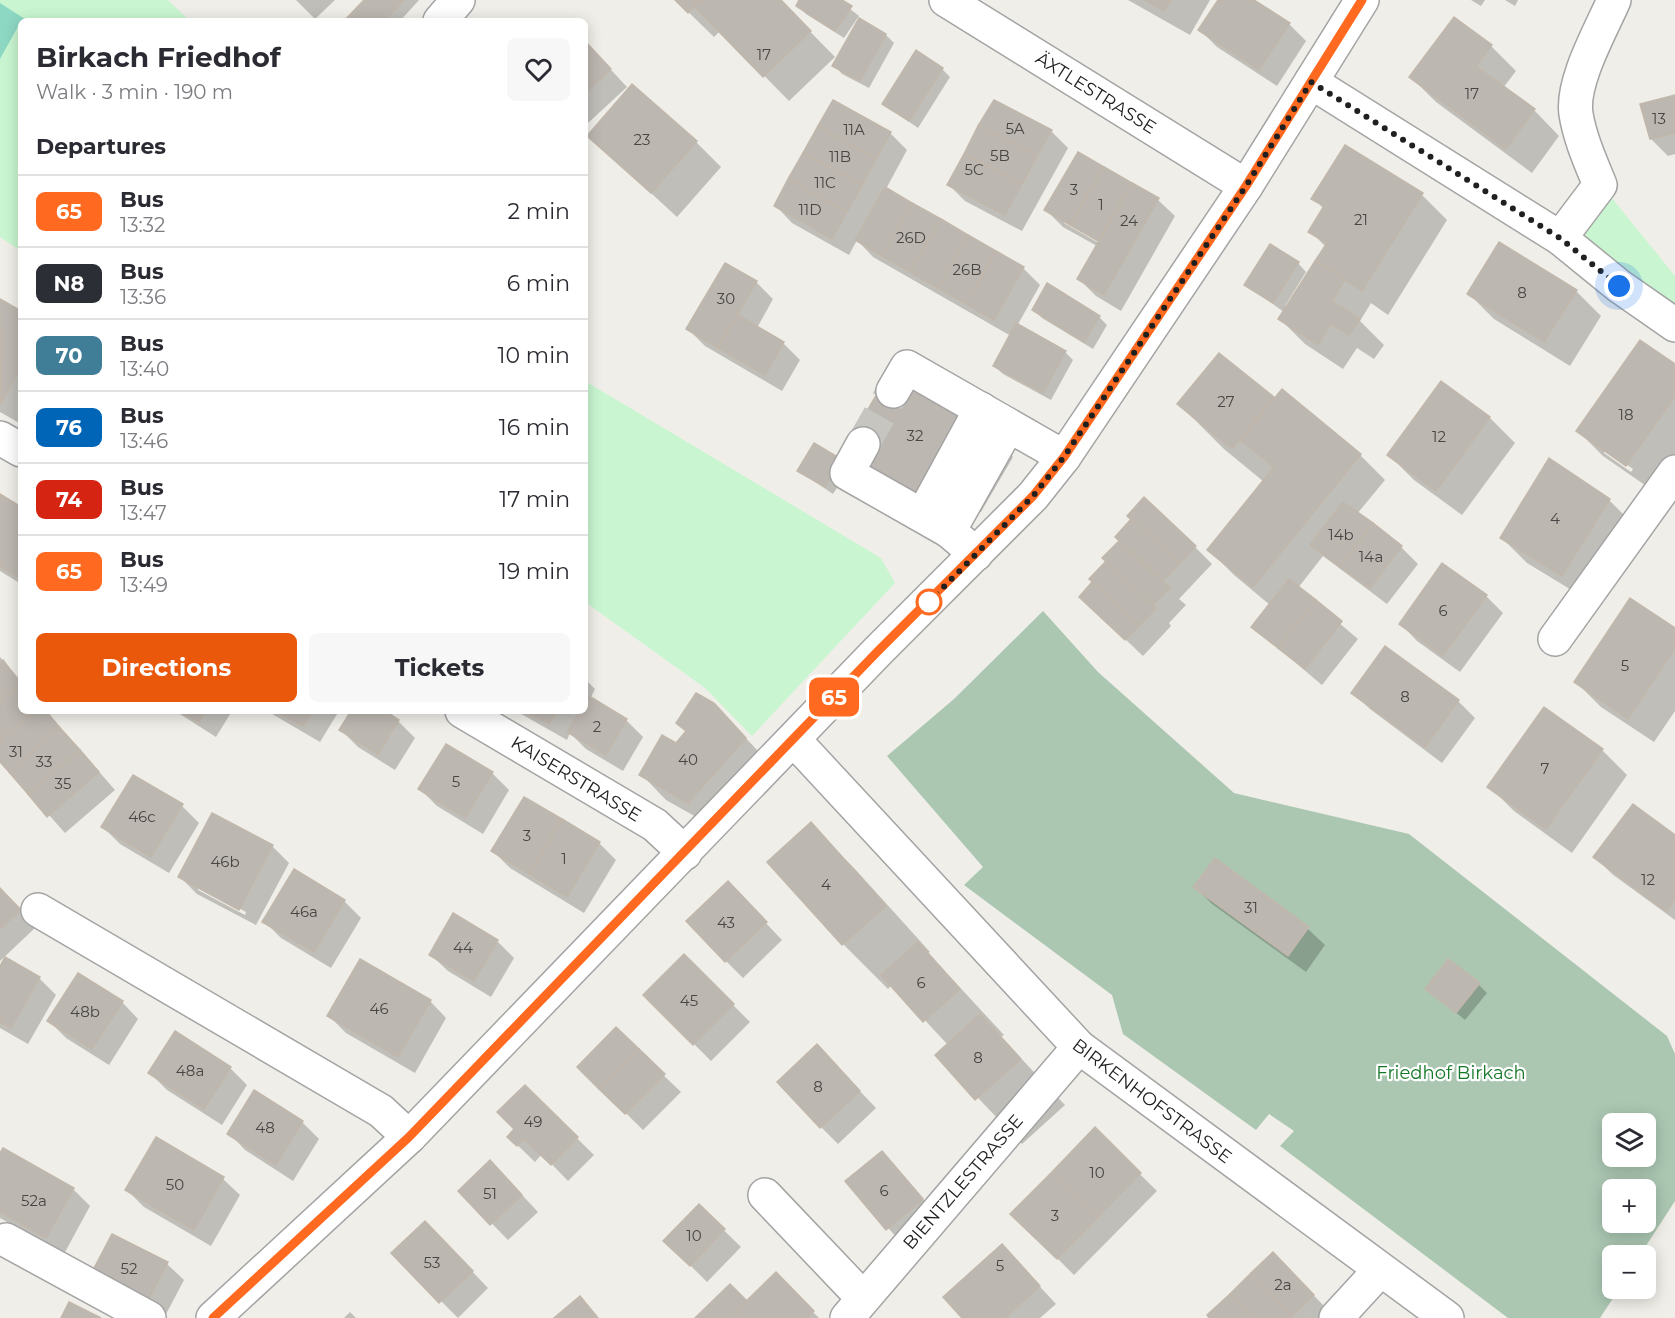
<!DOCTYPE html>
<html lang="en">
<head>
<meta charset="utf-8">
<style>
  body { margin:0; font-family:Montserrat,sans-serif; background:#f7f7f7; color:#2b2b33; height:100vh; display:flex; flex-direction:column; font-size:22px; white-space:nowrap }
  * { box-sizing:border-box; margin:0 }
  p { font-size:20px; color:#7c7c81 }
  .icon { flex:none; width:33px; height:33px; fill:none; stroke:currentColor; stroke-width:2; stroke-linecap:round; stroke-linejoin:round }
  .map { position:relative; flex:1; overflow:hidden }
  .sheet { position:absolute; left:18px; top:18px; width:570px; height:696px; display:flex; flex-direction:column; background:#fff; border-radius:9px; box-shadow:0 3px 15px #0003 }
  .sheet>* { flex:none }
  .badge { padding:0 12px; border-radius:9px; font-size:21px; line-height:39px }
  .buttons { position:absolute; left:1602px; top:1113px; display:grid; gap:12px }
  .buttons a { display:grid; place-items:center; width:54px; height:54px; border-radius:9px; background:#fff; box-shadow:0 3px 15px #0003; font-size:30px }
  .you { position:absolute; width:30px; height:30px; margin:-15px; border:4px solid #fff; border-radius:50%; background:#1a73e8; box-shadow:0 0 0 9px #1a73e833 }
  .map>.badge { position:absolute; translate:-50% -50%; box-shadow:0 0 0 3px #fff }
  h2 { padding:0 18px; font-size:22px; line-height:54px }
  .round { display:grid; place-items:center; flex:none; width:63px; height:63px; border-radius:9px; background:#f7f7f7 }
  .headline { display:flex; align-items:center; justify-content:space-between; height:102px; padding:0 18px }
  h1 { font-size:28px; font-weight:700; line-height:45px }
  .button { display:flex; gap:12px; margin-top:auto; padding:12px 18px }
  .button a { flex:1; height:69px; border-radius:9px; background:#ea580c; color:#fff; font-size:24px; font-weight:700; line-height:69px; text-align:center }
  .button a+a { background:#f7f7f7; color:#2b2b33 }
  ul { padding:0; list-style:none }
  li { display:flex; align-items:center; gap:18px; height:72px; padding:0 18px; border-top:2px solid #e1e1e2 }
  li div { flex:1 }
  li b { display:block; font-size:22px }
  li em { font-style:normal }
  li .badge { min-width:66px; font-weight:700; text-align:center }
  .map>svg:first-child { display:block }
</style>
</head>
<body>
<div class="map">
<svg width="1675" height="1318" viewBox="0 0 1675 1318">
  <rect width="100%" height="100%" fill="#f0eee8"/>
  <path fill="#abc7b2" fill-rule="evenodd" d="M1043,611l55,61 136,121 175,41 258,202 8,18v147l-35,54 -28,1v32l7,1 -19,29h-92l-228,-172 14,-15 -25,-17 -13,16 -133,-96 -11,-39 -148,-110 19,-18 -96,-111 67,-57zM1612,1124h34v32h-34zM1612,1190h34v32h-34z"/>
  <g fill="#c9f6d1">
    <path d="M0,0h168l22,21h-169v230l-21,-14z"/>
    <path d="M1607,192l68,84v35l-100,-76z"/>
    <path d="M585,381l296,177 14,25 -143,153 -47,-48 -120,-86z"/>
  </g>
  <path fill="#8dd8c3" d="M0,3l25,16 -4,2 -21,38z"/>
  <g fill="#0003" fill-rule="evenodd">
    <path d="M296,0h39l-20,19z"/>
    <path d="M366,0h53l-19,21h-53z"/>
    <path d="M676,0h103l56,57 -46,44 -69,-70 -6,6z"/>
    <path d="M801,0h38l20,16 -15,22 -38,-24 -8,-8z"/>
    <path d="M1128,0h82l-20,35z"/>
    <path d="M1219,0h33l37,24 17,17 -29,45 -60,-39 -17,-17z"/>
    <path d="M1471,0h14l-4,6z"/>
    <path d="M1505,0h13l-3,6z"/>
    <path d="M859,20l27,15 8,8 -25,45 -27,-14 -8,-9z"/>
    <path d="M585,42l42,45 -39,36 -3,-3z"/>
    <path d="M1491,46l25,25 -13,17 31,22 25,26 -27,37 -96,-71 -25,-25z"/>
    <path d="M942,69l8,8 -32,51 -34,-24z"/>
    <path d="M1675,96v58l-7,2 -17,-17z"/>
    <path d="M1051,131l17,17 -46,83 -57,-30 -16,-16z"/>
    <path d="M890,133l17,17 -21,39 137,79 17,17 -23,41 48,26 8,8 -22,40 -48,-26 -9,-8 17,-30 -138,-79 -16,-17 -8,15 -57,-32 -16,-17z"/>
    <path d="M589,136l107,6 25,25 -44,50z"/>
    <path d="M1346,147l76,48 25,25 -59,95 -17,-12 -11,18 24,24 -10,14 -17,-11 -14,21 -38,-25 -25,-25 4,-7 -38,-27 52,-22 8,9 -21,34 2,1 39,-60 -16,-16 14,-22 -11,-11z"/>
    <path d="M1078,154l80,46 17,16 -54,95 -25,-15 -17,-17 18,-33 -34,-19 -17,-17zM1064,220l42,24 -2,2 -40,-23z"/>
    <path d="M725,265l31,17 17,17 -16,29 26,15 17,17 -18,31 -77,-45 -17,-17z"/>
    <path d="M1576,291l25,25 -31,50 -76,-47 -25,-25z"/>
    <path d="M0,301l21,12v111l-21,-12z"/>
    <path d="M1034,310l65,7 8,8 -14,24 -51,-31z"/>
    <path d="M1219,355l55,45 86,55 25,25 -28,34 44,33 17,17 -31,40 -64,-48 -25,32 60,51 -36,46 -69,-58 17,-22 -36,-30 -25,-25 55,-68 -40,-33 -45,-45z"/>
    <path d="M1675,366v91l-23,33 -49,-34 -25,-25zM1604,449l29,20 -2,3 -27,-19z"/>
    <path d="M1442,383l48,35 25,25 -53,72 -48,-35 -25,-25z"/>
    <path d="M882,387l123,62 8,8 -32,55 -33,-18 -10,18 -54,-31 -17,-17z"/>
    <path d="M849,469l-16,25 -34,-23z"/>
    <path d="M0,497l21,12v75l-21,-13z"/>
    <path d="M1609,500l25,25 -46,75 -61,-37 -25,-25z"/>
    <path d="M1121,541l74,6 17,17 -33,35 7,6 -17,18 2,3 -28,30 -62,-59 26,-36 -2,-3z"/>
    <path d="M1486,596l17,17 -43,59 -43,-31 -16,-17z"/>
    <path d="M1675,629v82l-21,31 -53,-35 -25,-25z"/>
    <path d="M0,657l21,24v30h25l69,79 -50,43 -65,-73z"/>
    <path d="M585,679l10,10 -5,10 36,21 17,17 -20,34 -37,-22 -16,-16 -3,7 -51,-29h69z"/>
    <path d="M1353,693l105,8 17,17 -33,45 -72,-54z"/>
    <path d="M714,704l56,60 -56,63 -48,-27 -25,-26 35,-30z"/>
    <path d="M1545,709l57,41 25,25 -55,78 -58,-42 -25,-25z"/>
    <path d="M175,711h57l-16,26z"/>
    <path d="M267,711h72l-19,31z"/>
    <path d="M353,711h29l16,10 17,17 -20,32 -37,-23 -17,-17z"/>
    <path d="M492,773l17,17 -26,44 -46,-28 -17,-17z"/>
    <path d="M182,806l17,17 -30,50 -49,-29 -17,-17z"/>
    <path d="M810,824l45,45 75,83 -2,1 76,82 -3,2 64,68 -43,39 -85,-89 11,-10 -56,-60 -4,4 -45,-45z"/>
    <path d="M1675,837v83l-63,-46 -17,-17z"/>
    <path d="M599,843l17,17 -32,53 -74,-45 -17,-17z"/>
    <path d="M272,846l17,17 -33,62 -59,-31 -17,-17zM198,886l48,26 -1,3 -47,-25z"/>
    <path d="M1215,860l93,69 17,16 -19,27 -94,-68 -17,-17z"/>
    <path d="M0,889l36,38 -36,34z"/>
    <path d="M744,900l38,40 -39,38 -17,-17z"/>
    <path d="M344,901l17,17 -30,50 -50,-30 -17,-17z"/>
    <path d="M497,941l17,17 -23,39 -43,-26 -17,-16z"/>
    <path d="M684,956l66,66 -39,39 -66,-66z"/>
    <path d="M0,969l39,9 17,17 -28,49 -28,-16z"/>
    <path d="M1479,985l8,8 -22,27 -38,-31z"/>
    <path d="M430,1001l16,17 -31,55 -69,-40 -17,-17z"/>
    <path d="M122,1002l16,17 -29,46 -43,-27 -17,-17z"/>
    <path d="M616,1030l65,62 -38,38 -64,-63z"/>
    <path d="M833,1063l43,45 -38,36 -17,-17z"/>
    <path d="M230,1068l17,17 -25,40 -55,-35 -17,-17z"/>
    <path d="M525,1087l69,68 -26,26 -26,-27 -7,8 -26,-25 8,-8z"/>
    <path d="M302,1122l17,17 -26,42 -48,-31 -16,-17z"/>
    <path d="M1095,1130l62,61 -83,84 -61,-61z"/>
    <path d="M156,1139l67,40 17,16 -29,51 -67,-39 -17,-17z"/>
    <path d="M4,1150l69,39 17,17 -26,48 -64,-36v-62z"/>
    <path d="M881,1153l58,64 -35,29 -57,-65z"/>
    <path d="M507,1179l31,33 -30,28 -48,-49z"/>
    <path d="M699,1206l42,41 -34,35 -41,-41z"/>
    <path d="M442,1240l46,48 -30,30 -65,-65z"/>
    <path d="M1273,1254l57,58 -6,6h-117z"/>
    <path d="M1018,1263l38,41 -16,14h-76z"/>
    <path d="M167,1264l17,16 -20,38 -54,-28z"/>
    <path d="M776,1275l43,43h-122l50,-15z"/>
    <path d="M350,1312l6,6h-12z"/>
  </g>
  <g fill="#bdb7b1" stroke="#c1b7ab" stroke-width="1.5">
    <path d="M364,0h40l-20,21h-40z"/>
    <path d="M675,0h26l-13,13z"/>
    <path d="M701,0h80l30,31 -48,46 -69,-71z"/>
    <path d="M799,0h43l10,6 -17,25 -39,-25z"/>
    <path d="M1145,0h26l-7,11z"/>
    <path d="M1218,0h36l36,23 -31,47 -61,-40z"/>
    <path d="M1454,17l38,28 -16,21 59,43 -29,40 -97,-72z"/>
    <path d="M859,18l27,16 -26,47 -28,-15z"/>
    <path d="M585,41l26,28 -26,24z"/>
    <path d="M916,50l27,18 -34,53 -27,-17z"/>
    <path d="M632,84l65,57 -46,52 -64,-57z"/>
    <path d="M1675,95v38l-25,6 -10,-35z"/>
    <path d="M833,100l58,32 -15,27 -58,-33z"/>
    <path d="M994,100l58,30 -15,26 -59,-30z"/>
    <path d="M818,126l58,33 -14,26 -59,-32z"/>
    <path d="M978,126l59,30 -15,28 -58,-30z"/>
    <path d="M1345,145l78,48 -61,98 -47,-30 12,-18 -19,-11 16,-26 -13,-7z"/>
    <path d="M1078,152l26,15 -34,58 -26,-15z"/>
    <path d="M803,153l59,32 -15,27 -59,-33z"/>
    <path d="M964,154l58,30 -17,31 -58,-30z"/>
    <path d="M1104,167l28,16 -34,58 -28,-16z"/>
    <path d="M788,179l59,33 -15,27 -58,-33z"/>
    <path d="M1132,183l27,15 -55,97 -27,-16z"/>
    <path d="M885,187l27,16 -30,53 -27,-16z"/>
    <path d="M912,203l29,16 -31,53 -28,-16z"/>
    <path d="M941,219l27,16 -30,53 -28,-16z"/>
    <path d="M968,235l28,16 -30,53 -28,-16z"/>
    <path d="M1499,242l78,48 -33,52 -77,-48z"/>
    <path d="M1270,244l29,18 -26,41 -29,-18z"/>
    <path d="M996,251l28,16 -30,53 -28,-16z"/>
    <path d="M1315,261l30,18 -13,22 28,18 -11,16 -18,-11 -13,21 -40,-26z"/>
    <path d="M725,263l32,18 -39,67 -32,-19z"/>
    <path d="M1047,283l53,33 -16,26 -52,-32z"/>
    <path d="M0,299l21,12v56l-20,36z"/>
    <path d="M738,315l46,27 -19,33 -47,-27z"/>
    <path d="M1016,323l50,28 -23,42 -50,-27z"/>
    <path d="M1640,340l35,24v32l-49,70 -50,-35z"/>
    <path d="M1219,353l55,44 -42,52 -55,-45z"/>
    <path d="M1441,381l49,36 -54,74 -49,-36z"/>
    <path d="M882,385l22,13 -30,52 -22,-13z"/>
    <path d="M909,388l50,29 -29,49 6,3 -15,27 -55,-32z"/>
    <path d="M1282,389l79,65 -108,133 -46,-37 67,-83 -34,-27z"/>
    <path d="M814,443l27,16 -16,28 -28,-16z"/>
    <path d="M1549,458l61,41 -48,77 -62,-38z"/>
    <path d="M0,494l21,13v72l-21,-13z"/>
    <path d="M1144,497l52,49 -17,18 -52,-48z"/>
    <path d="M1343,502l30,21 -33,44 -30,-22z"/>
    <path d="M1131,519l48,45 -16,17 -48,-44z"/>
    <path d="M1373,523l29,23 -32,42 -30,-21z"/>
    <path d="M1119,541l51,47 -17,17 -51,-47z"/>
    <path d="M1106,561l50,47 -17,18 -50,-47z"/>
    <path d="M1442,563l45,32 -44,61 -44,-32z"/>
    <path d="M1289,579l27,21 -38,48 -27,-21z"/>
    <path d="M1092,582l47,44 -14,14 -46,-43z"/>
    <path d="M1630,598l45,30v20l-47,71 -54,-37z"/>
    <path d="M1316,600l26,21 -37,48 -27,-21z"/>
    <path d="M1385,646l74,54 -34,47 -74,-54z"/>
    <path d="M3,660l18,24 -21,18v-39z"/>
    <path d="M21,684v27h14l-35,29v-38z"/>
    <path d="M696,693l18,10 32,35 -58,65 -49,-28 23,-40 14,8 10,-12 -10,-8z"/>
    <path d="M589,696l38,23 -21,36 -39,-23 13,-21h5z"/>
    <path d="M1544,707l59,42 -57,80 -59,-42z"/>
    <path d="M35,711h11l14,17 -51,44 -9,-10v-22z"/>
    <path d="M181,711h24l-6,11z"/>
    <path d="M276,711h36l-9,15z"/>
    <path d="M351,711h34l14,9 -21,34 -39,-24z"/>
    <path d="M525,711h32l-8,13z"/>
    <path d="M60,728l20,22 -52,44 -19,-22z"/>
    <path d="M446,744l47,28 -28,46 -47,-29z"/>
    <path d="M80,750l19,22 -52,45 -19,-23z"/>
    <path d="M133,775l50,29 -32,53 -50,-30z"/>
    <path d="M524,797l38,22 -33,55 -38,-23z"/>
    <path d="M1633,804l42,31v65l-9,11 -73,-54z"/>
    <path d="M212,813l61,32 -34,65 -61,-33z"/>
    <path d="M562,819l38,23 -33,55 -38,-23z"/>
    <path d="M811,822l75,84 -44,39 -75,-83z"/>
    <path d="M1215,858l94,69 -21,29 -95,-69z"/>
    <path d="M294,869l51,31 -31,52 -52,-30z"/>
    <path d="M728,881l39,41 -42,40 -39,-41z"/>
    <path d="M0,888l21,22 -21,19z"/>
    <path d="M453,913l45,27 -24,41 -45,-26z"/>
    <path d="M918,942l42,47 -37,33 -42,-47z"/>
    <path d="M684,954l50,50 -41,41 -50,-50z"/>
    <path d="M5,957l35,20 -29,51 -11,-6v-56z"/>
    <path d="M360,959l71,41 -33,57 -71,-41z"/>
    <path d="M1448,959l32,24 -24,30 -31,-24z"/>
    <path d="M78,973l45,28 -31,48 -45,-28z"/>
    <path d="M980,1014l41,45 -46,41 -40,-45z"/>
    <path d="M616,1027l23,22 -40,40 -22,-22z"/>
    <path d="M175,1031l56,36 -27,42 -56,-36z"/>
    <path d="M817,1044l43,47 -40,37 -43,-46z"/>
    <path d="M639,1049l26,25 -40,40 -26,-25z"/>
    <path d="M525,1085l53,52 -27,28 -27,-26 -7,7 -10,-9 7,-8 -17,-17z"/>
    <path d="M254,1090l49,31 -27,44 -49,-31z"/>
    <path d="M1095,1127l46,46 -42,43 -46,-45z"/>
    <path d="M156,1137l68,40 -30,53 -69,-40z"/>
    <path d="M3,1148l71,40 -28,50 -46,-26v-59z"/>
    <path d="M882,1151l41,48 -37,31 -41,-49z"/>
    <path d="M490,1160l32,35 -32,30 -32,-34z"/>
    <path d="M1053,1171l46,45 -42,43 -47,-45z"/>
    <path d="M699,1204l26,25 -35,37 -27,-25z"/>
    <path d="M425,1221l48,50 -34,32 -48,-50z"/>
    <path d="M112,1234l56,28 -21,40 -56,-28z"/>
    <path d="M1002,1244l38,42 -35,32h-43l-19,-21z"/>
    <path d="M1273,1252l41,43 -22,21 -41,-43z"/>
    <path d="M776,1272l38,39 -7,7h-66l-6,-6z"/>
    <path d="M1251,1273l41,43 -2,2h-37l-23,-24z"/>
    <path d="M730,1284l17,17 -12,11 6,6h-46z"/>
    <path d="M1230,1294l23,24h-43l-3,-3z"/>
    <path d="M580,1296l18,22h-44z"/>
    <path d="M69,1302l32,16h-40z"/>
  </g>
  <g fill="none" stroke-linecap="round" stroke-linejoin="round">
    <path stroke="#c6c5c0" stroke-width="33" stroke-dasharray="33 16" stroke-linecap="butt" d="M863,444l30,-53"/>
    <g stroke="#a4a4a4" stroke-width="36">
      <g id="minor">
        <path d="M946,0l300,186"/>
        <path d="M440,21l18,-21"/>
        <path d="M1311,82l249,156 59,48 56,39"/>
        <path d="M1560,238l40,-53c-9,-22 -20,-46 -24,-71 -5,-32 25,-84 38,-114"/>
        <path d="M893,391l14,-24 157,90"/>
        <path d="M0,438l21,12"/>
        <path d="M863,444l-16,29 102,58 27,23"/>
        <path d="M923,515l58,-106"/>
        <path d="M949,531l59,-105"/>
        <path d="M1555,639l120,-167"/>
        <path d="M462,711l193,114 30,28"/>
        <path d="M794,740l285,307 368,271"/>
        <path d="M38,910l343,201 28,26"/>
        <path d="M765,1195l98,103"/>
        <path d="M6,1240l143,78"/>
        <path d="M213,1318l196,-181 469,-486 155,-155 31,-39 182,-271 116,-186"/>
        <path d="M847,1318l232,-271"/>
        <path d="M1336,1318l44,-48"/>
      </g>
    </g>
    <use href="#minor" stroke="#fff" stroke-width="33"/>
  </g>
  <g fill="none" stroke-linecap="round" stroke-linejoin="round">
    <g stroke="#fff" stroke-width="14">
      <path id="line" d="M213,1318l196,-181 469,-486 155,-155 31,-39 182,-271 116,-186"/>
    </g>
    <use href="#line" stroke="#ff6a20" stroke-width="9"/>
    <path stroke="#202020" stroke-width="6" stroke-dasharray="0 10.8" d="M929,602l104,-106 31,-39 182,-271 65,-104 249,156 59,48"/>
  </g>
  <circle fill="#fff" stroke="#ff6a20" stroke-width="3" cx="929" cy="602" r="12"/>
  <g text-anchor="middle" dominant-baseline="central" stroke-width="4.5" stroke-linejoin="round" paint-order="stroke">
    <g font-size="15" fill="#474644">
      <text x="764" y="54">17</text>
      <text x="1472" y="93">17</text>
      <text x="1659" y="118">13</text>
      <text x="1015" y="128">5A</text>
      <text x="854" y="129">11A</text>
      <text x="642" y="139">23</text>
      <text x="1000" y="155">5B</text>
      <text x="840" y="156">11B</text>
      <text x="974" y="169">5C</text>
      <text x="825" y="182">11C</text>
      <text x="1074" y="189">3</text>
      <text x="1101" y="204">1</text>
      <text x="810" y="209">11D</text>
      <text x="1361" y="219">21</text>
      <text x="1129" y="220">24</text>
      <text x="911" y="237">26D</text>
      <text x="967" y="269">26B</text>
      <text x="1522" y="292">8</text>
      <text x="726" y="298">30</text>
      <text x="1226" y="401">27</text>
      <text x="1626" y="414">18</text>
      <text x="915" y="435">32</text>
      <text x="1439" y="436">12</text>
      <text x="1555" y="518">4</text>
      <text x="1341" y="534">14b</text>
      <text x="1371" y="556">14a</text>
      <text x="1443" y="610">6</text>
      <text x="1625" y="665">5</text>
      <text x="1405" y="696">8</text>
      <text x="597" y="726">2</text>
      <text x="16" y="751">31</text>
      <text x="688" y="759">40</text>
      <text x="44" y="761">33</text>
      <text x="1545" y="768">7</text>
      <text x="456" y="781">5</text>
      <text x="63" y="783">35</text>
      <text x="142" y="816">46c</text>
      <text x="527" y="835">3</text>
      <text x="564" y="858">1</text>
      <text x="225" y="861">46b</text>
      <text x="1648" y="879">12</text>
      <text x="826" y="884">4</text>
      <text x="1251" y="907">31</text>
      <text x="304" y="911">46a</text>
      <text x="726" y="922">43</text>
      <text x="463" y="947">44</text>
      <text x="921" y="982">6</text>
      <text x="689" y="1000">45</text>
      <text x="379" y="1008">46</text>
      <text x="85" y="1011">48b</text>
      <text x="978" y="1057">8</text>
      <text x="190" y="1070">48a</text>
      <text x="818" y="1086">8</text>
      <text x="533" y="1121">49</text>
      <text x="265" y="1127">48</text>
      <text x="1097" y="1172">10</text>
      <text x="175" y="1184">50</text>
      <text x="884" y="1190">6</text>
      <text x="490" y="1193">51</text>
      <text x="34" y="1200">52a</text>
      <text x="1055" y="1215">3</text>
      <text x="694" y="1235">10</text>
      <text x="432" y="1262">53</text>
      <text x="1000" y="1265">5</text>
      <text x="129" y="1268">52</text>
      <text x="1283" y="1284">2a</text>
    </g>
    <g font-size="18" fill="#202020" stroke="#fff">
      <text transform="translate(1096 93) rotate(32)">ÄXTLESTRASSE</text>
      <text transform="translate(576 779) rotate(31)">KAISERSTRASSE</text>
      <text transform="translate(1152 1101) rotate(37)">BIRKENHOFSTRASSE</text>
      <text transform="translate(963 1182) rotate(-49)">BIENTZLESTRASSE</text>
    </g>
    <g font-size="18" fill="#157827" stroke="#fff">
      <text x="1451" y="1073">Friedhof Birkach</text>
    </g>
  </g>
</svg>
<div class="buttons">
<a><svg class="icon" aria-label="layers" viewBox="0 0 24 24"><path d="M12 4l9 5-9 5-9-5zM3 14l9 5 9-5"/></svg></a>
<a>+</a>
<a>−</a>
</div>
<div class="you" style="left:1619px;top:286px"></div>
<b class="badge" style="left:834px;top:697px;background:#ff6a20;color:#fff">65</b>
<section class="sheet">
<div class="headline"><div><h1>Birkach Friedhof</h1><p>Walk · 3 min · 190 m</p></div><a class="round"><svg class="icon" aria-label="heart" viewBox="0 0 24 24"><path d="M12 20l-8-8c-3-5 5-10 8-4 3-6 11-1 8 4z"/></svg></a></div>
<h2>Departures</h2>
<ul>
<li><span class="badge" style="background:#ff6a20;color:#fff">65</span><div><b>Bus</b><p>13:32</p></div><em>2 min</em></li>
<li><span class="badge" style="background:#2c2e35;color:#fff">N8</span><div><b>Bus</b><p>13:36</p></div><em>6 min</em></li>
<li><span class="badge" style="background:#407e98;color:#fff">70</span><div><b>Bus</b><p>13:40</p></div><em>10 min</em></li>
<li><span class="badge" style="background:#0065b7;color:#fff">76</span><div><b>Bus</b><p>13:46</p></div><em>16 min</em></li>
<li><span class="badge" style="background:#d62413;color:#fff">74</span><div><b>Bus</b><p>13:47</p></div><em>17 min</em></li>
<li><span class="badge" style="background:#ff6a20;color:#fff">65</span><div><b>Bus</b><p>13:49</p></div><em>19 min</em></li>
</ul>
<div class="button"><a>Directions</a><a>Tickets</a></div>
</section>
</div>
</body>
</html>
